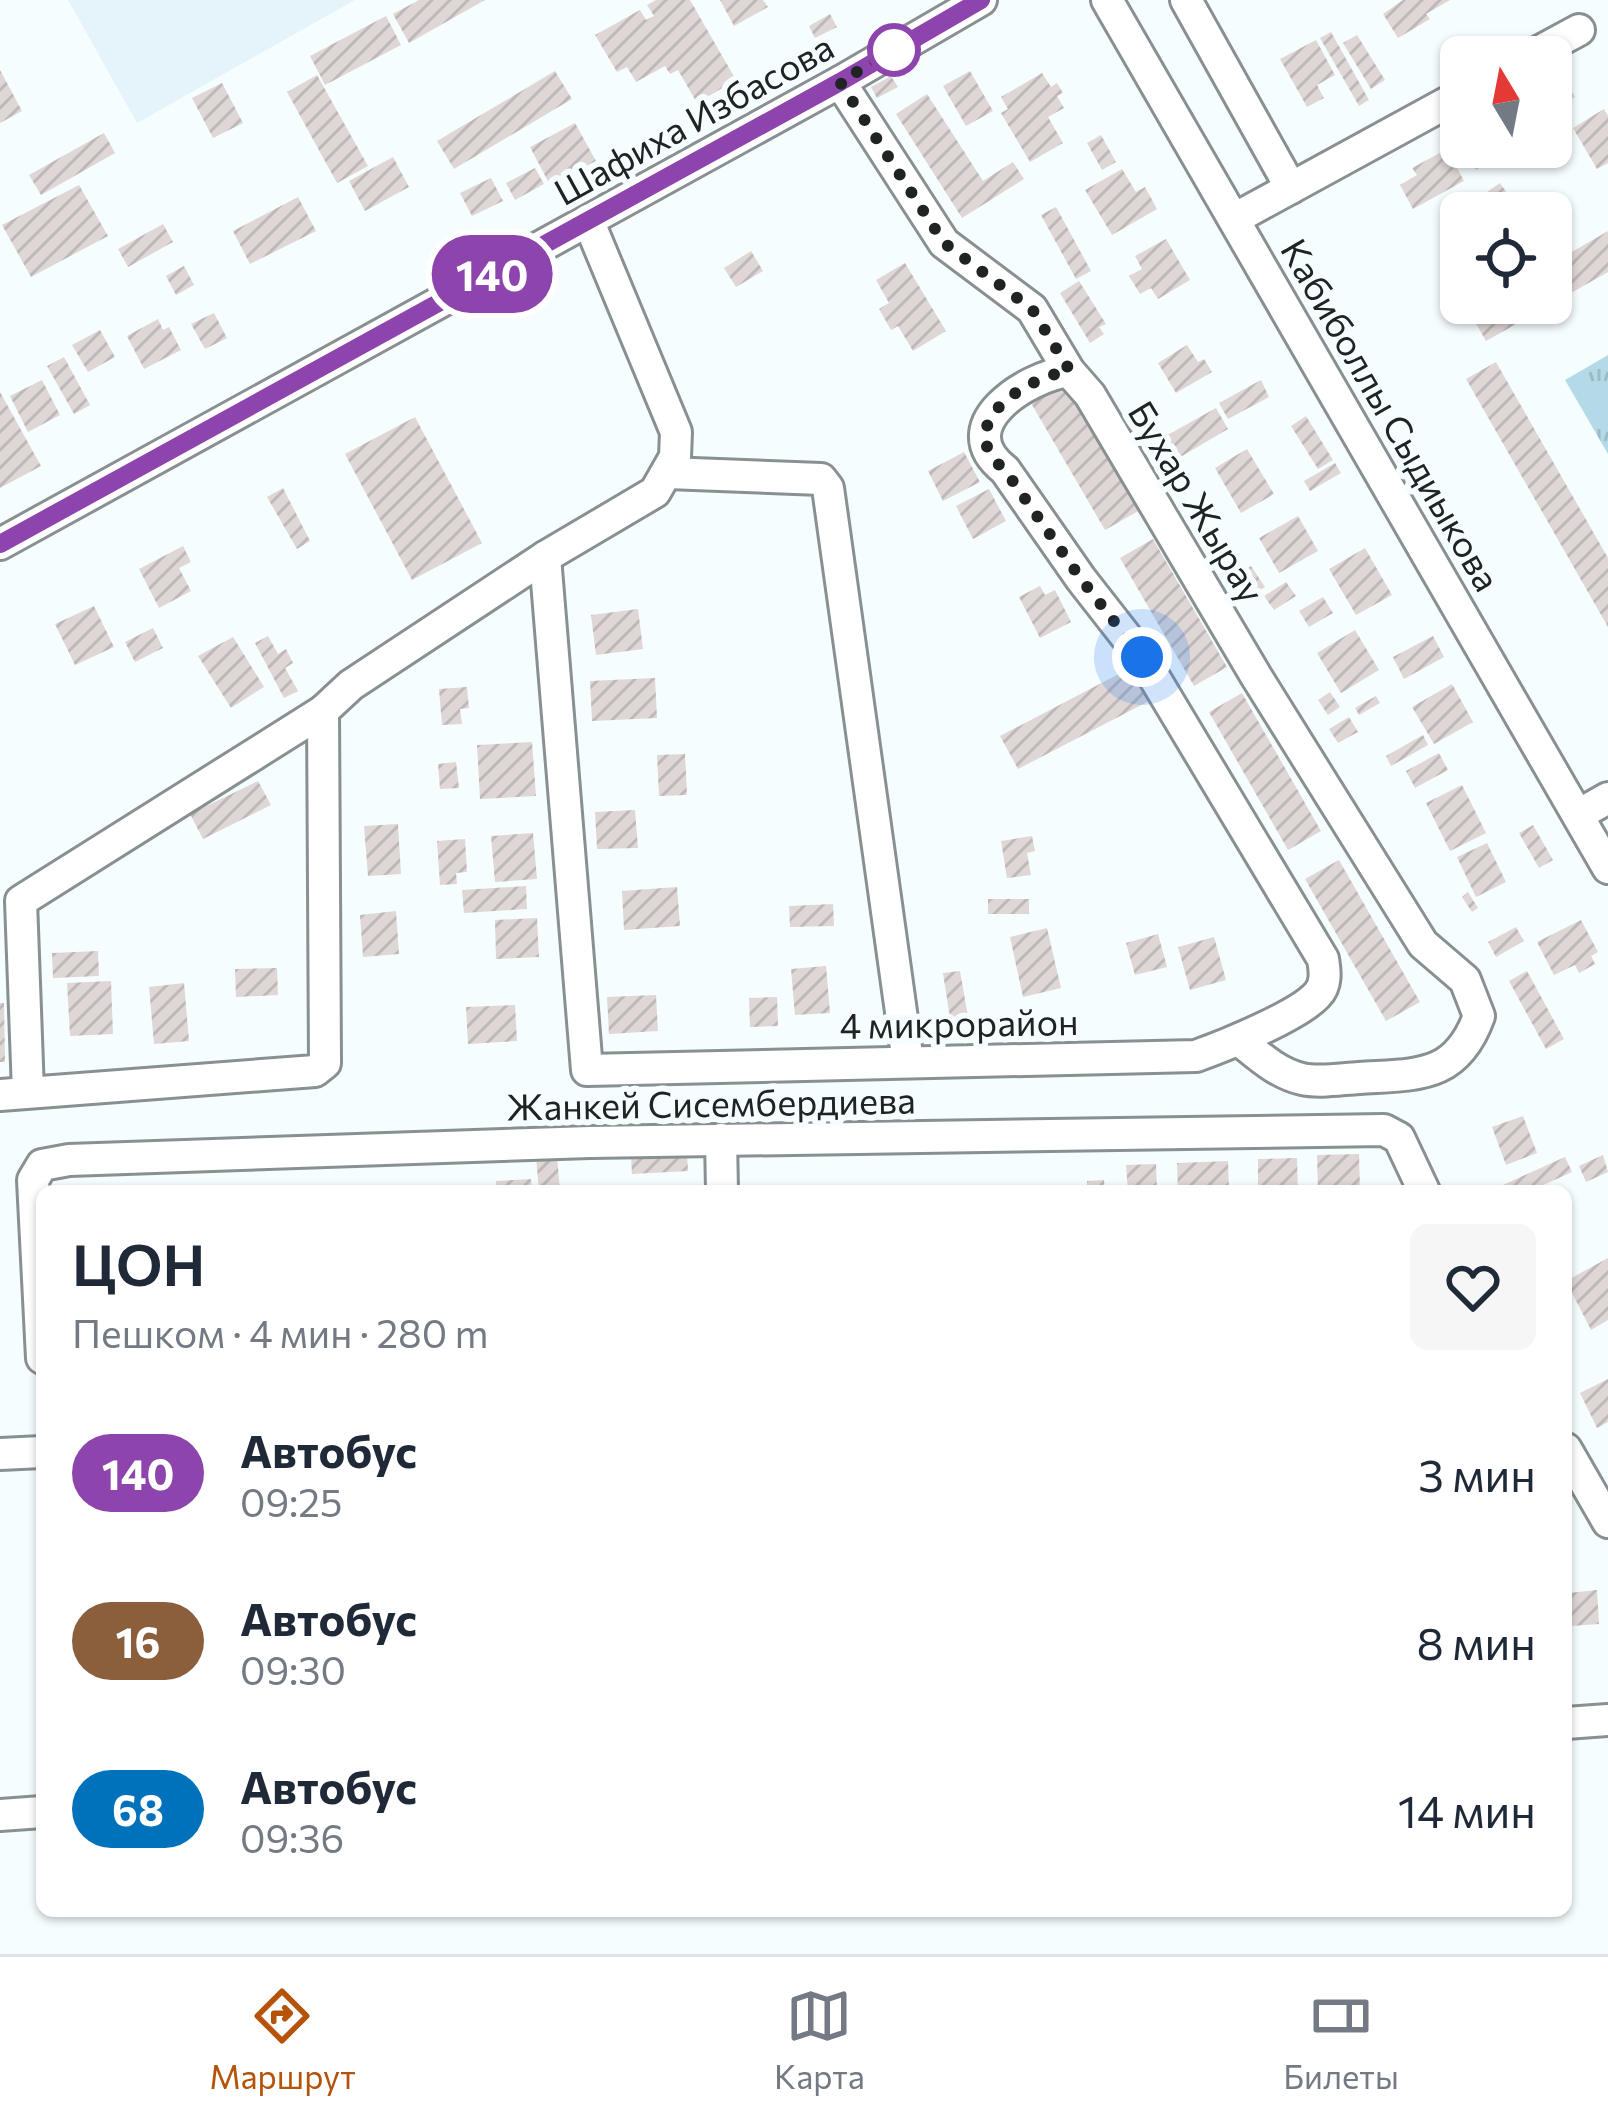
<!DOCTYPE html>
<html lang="ru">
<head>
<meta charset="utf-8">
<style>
  body { margin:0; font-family:Commissioner,sans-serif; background:#f6f6f7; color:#1f2937; height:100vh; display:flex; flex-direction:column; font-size:45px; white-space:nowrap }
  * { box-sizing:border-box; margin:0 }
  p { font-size:39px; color:#747a83 }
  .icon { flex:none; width:66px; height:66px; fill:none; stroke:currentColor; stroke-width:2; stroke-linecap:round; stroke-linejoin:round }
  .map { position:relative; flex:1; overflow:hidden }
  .side { position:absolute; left:36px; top:1185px; width:1536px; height:732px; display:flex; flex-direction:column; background:#fff; border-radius:18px; box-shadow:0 3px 9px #0004 }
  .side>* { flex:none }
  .badge { padding:0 24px; border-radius:39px; font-size:42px; line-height:78px }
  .needle { width:78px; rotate:350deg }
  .buttons { position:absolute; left:1440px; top:36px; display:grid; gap:24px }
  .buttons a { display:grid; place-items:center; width:132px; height:132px; border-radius:18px; background:#fff; box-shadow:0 3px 9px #0004; font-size:60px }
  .you { position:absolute; width:60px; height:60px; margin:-30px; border:9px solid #fff; border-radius:50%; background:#1a73e8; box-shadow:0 0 0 18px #1a73e833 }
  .map>.badge { position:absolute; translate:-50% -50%; box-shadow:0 0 0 6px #fff }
  .round { display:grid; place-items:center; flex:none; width:126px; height:126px; border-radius:18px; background:#f6f6f7 }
  .overview { display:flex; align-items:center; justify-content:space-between; height:204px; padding:0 36px }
  h1 { font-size:57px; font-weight:600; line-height:90px }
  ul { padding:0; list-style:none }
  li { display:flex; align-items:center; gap:36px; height:168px; padding:0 36px }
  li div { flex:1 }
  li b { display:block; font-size:45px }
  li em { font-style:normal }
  li .badge { min-width:132px; font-weight:700; text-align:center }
  .dock { display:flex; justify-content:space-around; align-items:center; height:168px; border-top:3px solid #e0e1e3; background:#fff; font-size:33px; color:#747a83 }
  .dock a { display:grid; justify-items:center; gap:6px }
  .dock .on { color:#b45309 }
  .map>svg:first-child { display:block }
</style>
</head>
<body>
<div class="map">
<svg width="1608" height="1954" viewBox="0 0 1608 1954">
  <defs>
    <pattern id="park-tufts" width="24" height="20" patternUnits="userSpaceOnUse" patternTransform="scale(3)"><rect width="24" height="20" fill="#b5dae7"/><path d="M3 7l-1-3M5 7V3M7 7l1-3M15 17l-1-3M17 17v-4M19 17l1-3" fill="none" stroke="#9bbbc6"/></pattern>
    <pattern id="building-hatch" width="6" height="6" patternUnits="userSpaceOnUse" patternTransform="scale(3)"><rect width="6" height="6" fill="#dfd7d6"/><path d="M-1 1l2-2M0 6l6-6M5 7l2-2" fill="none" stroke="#bfb8b8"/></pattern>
  </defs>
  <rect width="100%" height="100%" fill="#f6fdff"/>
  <path fill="#e4f4fa" d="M68,0h287l-218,123z"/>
  <path fill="url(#park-tufts)" d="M1608,355v99l-43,-74z"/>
  <g fill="url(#building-hatch)">
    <path d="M419,0h66l-76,43 -16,-29z"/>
    <path d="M656,0h34l46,80 -39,23 -19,-33 -8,4 -5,-8 -29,16 -9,-15 -10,5 -22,-37 45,-25 6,10 8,-4 -7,-11z"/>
    <path d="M720,0h43l5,7 -34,19z"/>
    <path d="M1403,0h47l-24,14 4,5 -32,19 -15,-24z"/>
    <path d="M830,14l7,13 -22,11 -6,-12z"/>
    <path d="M386,16l15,29 -76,40 -15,-29z"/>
    <path d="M1331,32l38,68 -10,6 -39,-68z"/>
    <path d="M1357,35l28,45 -14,9 -28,-46z"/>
    <path d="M1316,40l19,35 -18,10 7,13 -17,9 -27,-48z"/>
    <path d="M1551,55l24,42 -19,11 -5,-9z"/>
    <path d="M0,70l22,41 -22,12z"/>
    <path d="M555,71l17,28 -118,70 -17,-28z"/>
    <path d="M970,71l23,40 -27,15 -23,-40z"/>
    <path d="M1042,73l9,14 6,-4 6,10 -6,3 7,12 -16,9 15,26 -33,19 -29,-49 7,-4 -7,-12z"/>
    <path d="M317,75l51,91 -31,17 -50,-91z"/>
    <path d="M891,76l7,11 -21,11 -6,-11z"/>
    <path d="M222,83l21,40 -30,15 -21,-40z"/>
    <path d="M927,94l56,87 30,-19 11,17 -62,39 -66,-104z"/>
    <path d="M1604,109l4,7v47l-11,6 -24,-41z"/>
    <path d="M575,123l21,38 -46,24 -20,-38z"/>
    <path d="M104,133l11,20 -74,42 -12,-20z"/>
    <path d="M1101,135l15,27 -14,8 -15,-27z"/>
    <path d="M1463,147h65l-27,16 -3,-6 -22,13z"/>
    <path d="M1447,149l17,32 -51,28 -13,-24 17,-10 -5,-7z"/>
    <path d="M393,157l16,30 -44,24 -16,-30z"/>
    <path d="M535,168l9,16 -29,16 -9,-17z"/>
    <path d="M1122,169l14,23 9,-5 12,22 -45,26 -27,-45z"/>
    <path d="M491,178l12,23 -31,15 -12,-23z"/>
    <path d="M1500,183l21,30h-19l-15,-21z"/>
    <path d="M79,185l29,51 -77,41 -29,-52z"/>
    <path d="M298,197l18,34 -66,33 -17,-33z"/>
    <path d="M1056,207l35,64 -15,8 -35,-64z"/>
    <path d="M163,224l10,18 -45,25 -10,-18z"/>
    <path d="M1608,231v41l-122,69 -17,-30 13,-8h69v-39z"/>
    <path d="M1166,239l24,41 -32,19 -7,-11 -11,6 -11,-18 13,-7 -7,-13z"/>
    <path d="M751,251l12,20 -27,16 -12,-19z"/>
    <path d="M905,263l41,68 -33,20 -15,-25 -7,4 -12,-21 10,-6 -13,-23z"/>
    <path d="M184,266l10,19 -18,10 -10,-19z"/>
    <path d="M1079,281l27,43 -7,3 5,7 -14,9 -30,-50z"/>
    <path d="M214,313l13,25 -22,11 -14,-25z"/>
    <path d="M158,319l5,11 6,-3 12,23 -37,19 -17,-33z"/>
    <path d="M100,330l15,27 -27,15 -16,-27z"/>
    <path d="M1187,345l11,17 6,-3 8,13 -36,21 -18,-30z"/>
    <path d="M64,357l26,48 -16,9 -27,-48z"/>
    <path d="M1496,362l112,196v69l-142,-248z"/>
    <path d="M1062,378l78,132 -35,20 -77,-132z"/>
    <path d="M42,380l18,35 -32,17 -18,-36z"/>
    <path d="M1261,380l8,17 -41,22 -9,-16z"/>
    <path d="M0,392l41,74 -41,22z"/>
    <path d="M1216,408l12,21 -51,30 -13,-22z"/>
    <path d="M1306,416l27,44 -15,9 -27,-43z"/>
    <path d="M415,417l67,126 -70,37 -67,-126z"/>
    <path d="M1247,449l27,45 -33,19 -26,-45z"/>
    <path d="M964,452l16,30 -37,19 -15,-30z"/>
    <path d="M1335,463l6,10 -31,18 -6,-10z"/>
    <path d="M283,488l27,53 -13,8 -30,-52z"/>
    <path d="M989,489l17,32 -33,18 -17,-33z"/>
    <path d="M1298,516l20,35 -39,22 -20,-35z"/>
    <path d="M1153,539l74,128 -33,19 -74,-128z"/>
    <path d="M183,546l8,16 -12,6 12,23 -32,17 -20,-39z"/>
    <path d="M1365,548l27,47 -36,20 -27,-46z"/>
    <path d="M1251,566l14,21 -11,7 -14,-21z"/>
    <path d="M1286,582l10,14 -22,14 -10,-14z"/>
    <path d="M1040,586l5,9 10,-5 16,32 -31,16 -21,-41z"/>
    <path d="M1323,597l10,16 -24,14 -10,-16z"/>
    <path d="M94,606l20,41 -39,18 -20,-41z"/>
    <path d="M638,609l5,40 -47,6 -5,-40z"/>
    <path d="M153,628l10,20 -28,14 -10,-20z"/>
    <path d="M1355,630l24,40 -38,23 -24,-40z"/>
    <path d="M268,636l10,18 8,-5 7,14 -8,5 13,23 -14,7 -29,-55z"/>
    <path d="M1433,636l11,21 -40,22 -11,-22z"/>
    <path d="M233,637l31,50 -33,21 -33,-52z"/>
    <path d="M1134,666l17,34 -133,69 -18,-33z"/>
    <path d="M655,678l2,40 -65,3 -2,-40z"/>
    <path d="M1452,684l21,38 -39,22 -22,-37z"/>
    <path d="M467,687l2,21 -9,1 2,15 -20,1 -3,-36z"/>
    <path d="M1330,692l10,15 -12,8 -10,-15z"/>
    <path d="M1242,693l79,138 -33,19 -79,-138z"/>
    <path d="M1376,696l4,7 -21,12 -4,-7z"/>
    <path d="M1349,717l9,15 -20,11 -9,-14z"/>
    <path d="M1423,735l5,10 -37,21 -5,-10z"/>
    <path d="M532,742l4,54 -56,3 -3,-54z"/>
    <path d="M1439,753l9,17 -33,18 -9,-17z"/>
    <path d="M685,754l2,41 -28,1 -2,-41z"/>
    <path d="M456,762l3,26 -19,1 -2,-25z"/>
    <path d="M258,781l13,24 -68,34 -13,-25z"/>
    <path d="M1462,785l24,48 -36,18 -24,-48z"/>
    <path d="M635,810l3,38 -41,1 -2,-37z"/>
    <path d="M398,824l3,50 -33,2 -4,-50z"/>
    <path d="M1533,825l20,35 -14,8 -20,-35z"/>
    <path d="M533,833l4,46 -42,3 -4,-46z"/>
    <path d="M1032,836l3,15 -8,2 4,22 -24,3 -6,-37z"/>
    <path d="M465,839l2,33 -11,1 1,11 -17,1 -3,-44z"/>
    <path d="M1487,843l19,39 -30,15 -19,-40z"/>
    <path d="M1339,860l81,142 -34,19 -81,-142z"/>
    <path d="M526,886l1,23 -63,4 -2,-23z"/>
    <path d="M677,887l3,39 -56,4 -2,-39z"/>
    <path d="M1468,892l10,16 -6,4 -10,-15z"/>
    <rect x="988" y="899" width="41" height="15"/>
    <path d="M833,904l1,22 -44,1 -1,-21z"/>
    <path d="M396,911l3,43 -36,3 -3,-42z"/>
    <path d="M537,918l2,39 -43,2 -1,-39z"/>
    <path d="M1581,920l17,32 -7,4 4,8 -16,9 -4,-8 -21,10 -17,-33z"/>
    <path d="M1516,927l8,14 -28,16 -8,-15z"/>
    <path d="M1047,928l14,60 -38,9 -13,-60z"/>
    <path d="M1158,934l9,33 -32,8 -9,-32z"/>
    <path d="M1214,937l12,43 -36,10 -12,-43z"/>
    <path d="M98,951l1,25 -46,2 -1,-25z"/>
    <path d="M826,966l4,47 -35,2 -4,-46z"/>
    <path d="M277,968l1,27 -42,2 -1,-28z"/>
    <path d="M960,971l10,57 -18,3 -9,-58z"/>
    <path d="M1527,971l37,68 -18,10 -37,-68z"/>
    <path d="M111,981l2,53 -43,2 -3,-53z"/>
    <path d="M184,983l5,58 -35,3 -5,-57z"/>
    <path d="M656,995l2,36 -49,3 -2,-37z"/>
    <path d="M777,997l1,29 -28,1 -1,-29z"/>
    <path d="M0,1003h4l1,59h-5z"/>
    <path d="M515,1005l2,36 -49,3 -2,-37z"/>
    <path d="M1523,1116l14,37 -31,12 -14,-38z"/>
    <path d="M687,1153l1,18 -56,3 -1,-18z"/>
    <path d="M1359,1154l1,37h-42l-1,-36z"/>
    <path d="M1603,1155l5,17 -22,10 -7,-16z"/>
    <path d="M557,1156l3,35h-21l-3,-34z"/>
    <path d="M1565,1157l7,15 -42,19h-24l-3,-6z"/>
    <path d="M1297,1158l1,33h-40v-32z"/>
    <path d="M1228,1161l1,30h-51l-1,-28z"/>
    <path d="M1156,1164l1,27h-29l-2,-26z"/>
    <path d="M531,1179l1,12h-36v-10z"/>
    <path d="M1104,1180l1,11h-18v-10z"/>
    <path d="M1608,1258v62l-17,10 -25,-49z"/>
    <path d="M1608,1379v43l-11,6 -17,-35z"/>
    <path d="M1597,1590l2,34 -28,2 -2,-33z"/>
  </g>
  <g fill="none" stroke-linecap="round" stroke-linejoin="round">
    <g stroke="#899092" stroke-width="36">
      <g id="minor">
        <path d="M1107,0l501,868"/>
        <path d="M1186,0l105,188"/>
        <path d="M1529,57l50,-27"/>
        <path d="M840,82l104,161 88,66 37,62 21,24 166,281 167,268 42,36 14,36c-23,63 -61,58 -120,62 -18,1 -40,5 -57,1 -25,-6 -43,-23 -63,-39"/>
        <path d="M1234,219l227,-124"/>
        <path d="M668,473l153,6 7,9 80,574"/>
        <path d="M0,544l840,-462 141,-82"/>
        <path d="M545,557l42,513 609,-14c28,-10 102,-40 121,-61 10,-10 8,-24 6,-36l-181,-302 -61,-78 -76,-109c-57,-44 21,-93 64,-99"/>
        <path d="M1578,815l30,-17"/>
        <path d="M28,1092l-7,-191 302,-190"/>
        <path d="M0,1095l315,-24 10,-8 -2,-352 28,-26 194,-128 110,-65 20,-35 1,-25 -88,-212"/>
        <path d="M721,1139l1,52"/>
        <path d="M42,1358l-9,-178 9,-15 27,-5 521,-18 794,-12 15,8 25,53"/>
        <path d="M1566,1449l42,73"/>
        <path d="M0,1454l42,-2"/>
        <path d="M1566,1723l42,-3"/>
        <path d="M0,1815l42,-3"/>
      </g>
    </g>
    <use href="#minor" stroke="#fff" stroke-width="30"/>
  </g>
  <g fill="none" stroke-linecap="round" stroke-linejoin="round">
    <g stroke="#fff" stroke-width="27">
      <path id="line" d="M0,544l840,-462 141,-82"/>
    </g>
    <use href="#line" stroke="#8e44ad" stroke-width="18"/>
    <path stroke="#202324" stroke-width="12" stroke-dasharray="0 21.6" d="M894,50l-54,32 104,161 88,66 38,62c-44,6 -121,54 -65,99l76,109 61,78"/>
  </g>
  <circle fill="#fff" stroke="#8e44ad" stroke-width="6" cx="894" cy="50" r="24"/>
  <g text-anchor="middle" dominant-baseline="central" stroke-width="12" stroke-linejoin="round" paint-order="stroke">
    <g font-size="36" fill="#202324" stroke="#f6fdff">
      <text transform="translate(693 118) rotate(-29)">Шафиха Избасова</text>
      <text transform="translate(1392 414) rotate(60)">Кабиболлы Сыдиыкова</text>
      <text transform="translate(1198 501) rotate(59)">Бухар Жырау</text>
      <text transform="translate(959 1022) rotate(-1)">4 микрорайон</text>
      <text transform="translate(711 1102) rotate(-1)">Жанкей Сисембердиева</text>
    </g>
  </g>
</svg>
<div class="buttons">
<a><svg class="needle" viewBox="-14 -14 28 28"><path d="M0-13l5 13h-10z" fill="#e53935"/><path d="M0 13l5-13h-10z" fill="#747a83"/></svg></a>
<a><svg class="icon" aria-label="locate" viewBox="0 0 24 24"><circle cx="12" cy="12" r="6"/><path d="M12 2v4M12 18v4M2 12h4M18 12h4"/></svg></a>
</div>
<div class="you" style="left:1142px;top:657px"></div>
<b class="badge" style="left:492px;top:274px;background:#8e44ad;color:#fff">140</b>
<section class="side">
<div class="overview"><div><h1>ЦОН</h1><p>Пешком · 4 мин · 280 m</p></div><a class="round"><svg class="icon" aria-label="heart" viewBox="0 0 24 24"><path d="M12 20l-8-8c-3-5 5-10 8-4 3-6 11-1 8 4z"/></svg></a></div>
<ul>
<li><span class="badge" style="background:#8e44ad;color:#fff">140</span><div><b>Автобус</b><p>09:25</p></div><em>3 мин</em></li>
<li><span class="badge" style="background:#8b5e3c;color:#fff">16</span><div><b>Автобус</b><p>09:30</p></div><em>8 мин</em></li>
<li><span class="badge" style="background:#0072bc;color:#fff">68</span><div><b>Автобус</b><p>09:36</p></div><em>14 мин</em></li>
</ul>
</section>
</div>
<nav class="dock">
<a class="on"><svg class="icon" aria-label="directions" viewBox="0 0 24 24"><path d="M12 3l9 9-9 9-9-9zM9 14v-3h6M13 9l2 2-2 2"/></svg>Маршрут</a>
<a><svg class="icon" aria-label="map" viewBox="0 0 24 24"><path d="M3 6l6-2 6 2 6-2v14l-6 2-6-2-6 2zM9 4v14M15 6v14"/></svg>Карта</a>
<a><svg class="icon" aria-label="tickets" viewBox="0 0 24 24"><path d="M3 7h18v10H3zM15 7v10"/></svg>Билеты</a>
</nav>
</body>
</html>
